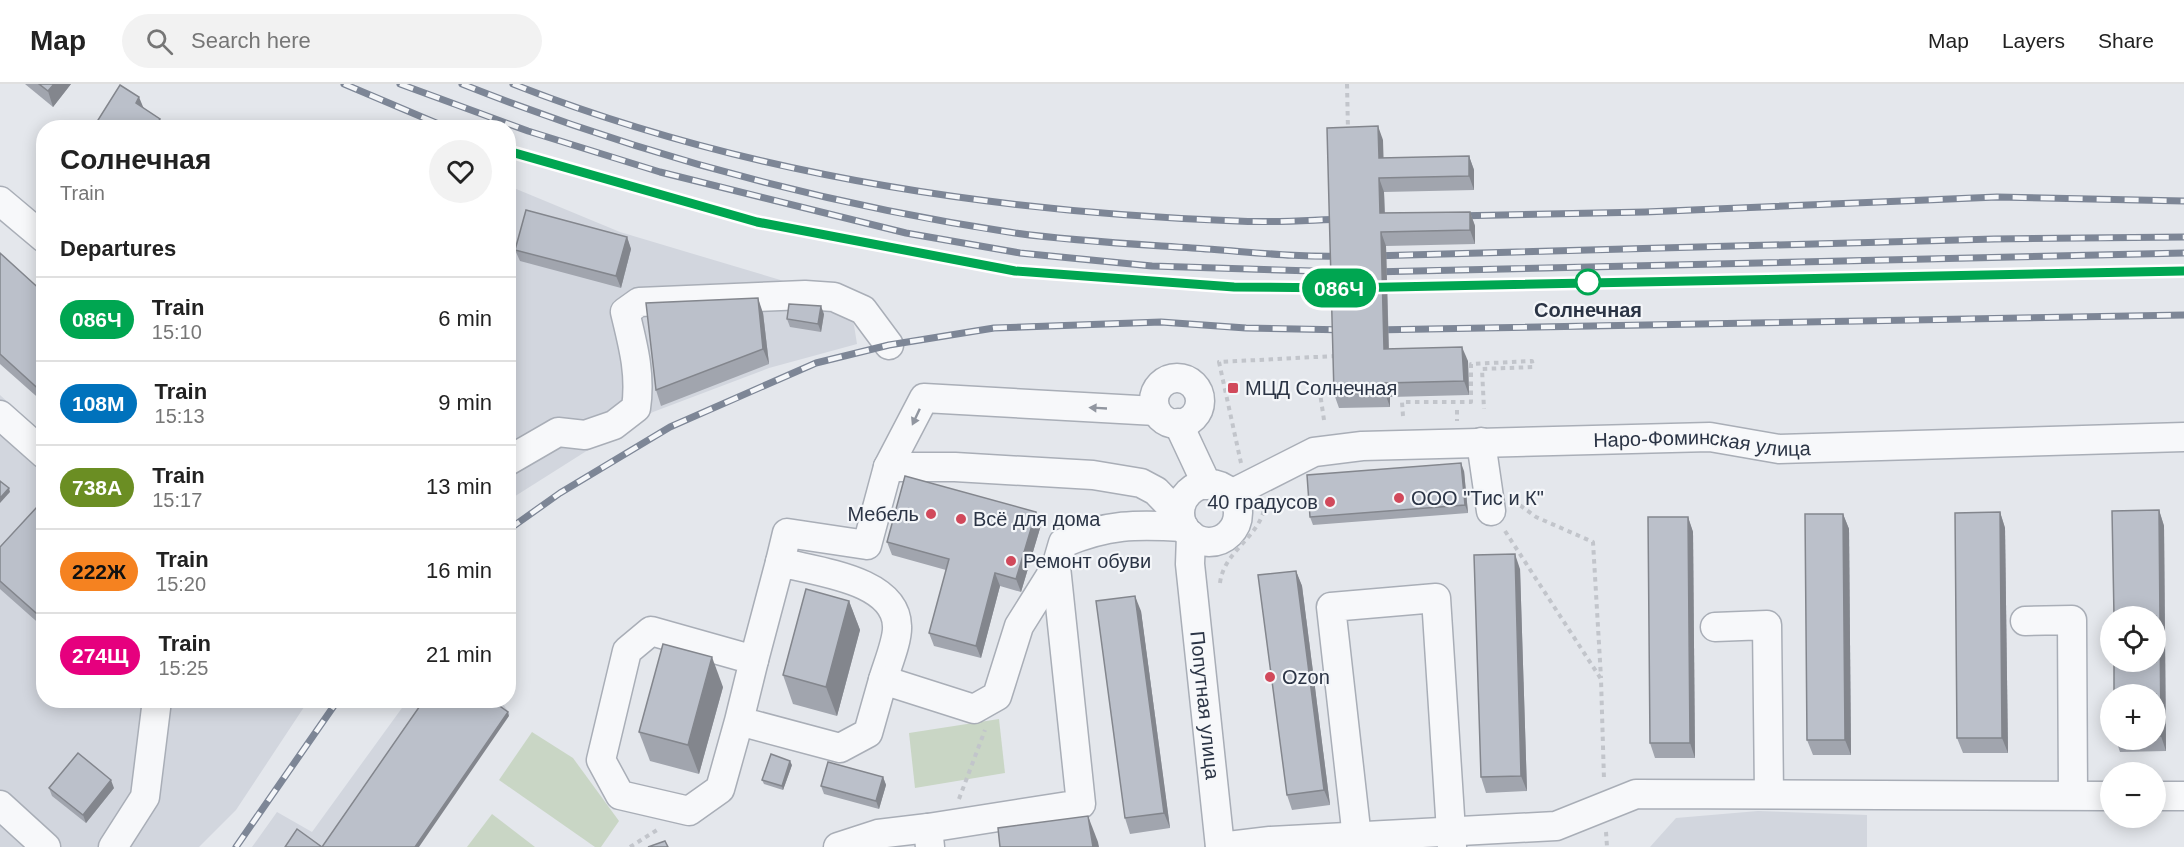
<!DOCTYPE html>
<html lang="en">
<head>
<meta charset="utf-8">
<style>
  body { margin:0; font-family:Helvetica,sans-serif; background:#f2f2f2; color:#222; height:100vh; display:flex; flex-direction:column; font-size:22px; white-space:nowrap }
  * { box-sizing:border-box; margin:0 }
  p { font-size:20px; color:#767676 }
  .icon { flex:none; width:33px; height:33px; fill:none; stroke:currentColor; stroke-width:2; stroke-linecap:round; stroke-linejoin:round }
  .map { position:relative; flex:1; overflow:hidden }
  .details { position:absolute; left:36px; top:36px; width:480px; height:588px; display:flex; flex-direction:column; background:#fff; border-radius:24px; box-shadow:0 3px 15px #0003 }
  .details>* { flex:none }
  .badge { padding:0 12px; border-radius:20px; font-size:21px; line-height:39px }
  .buttons { position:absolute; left:2100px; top:522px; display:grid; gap:12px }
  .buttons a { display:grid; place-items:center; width:66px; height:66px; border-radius:50%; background:#fff; box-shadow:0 3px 15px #0003; font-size:30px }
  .map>.badge { position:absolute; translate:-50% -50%; box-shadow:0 0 0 3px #fff }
  h2 { padding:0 24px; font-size:22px; line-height:54px }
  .round { display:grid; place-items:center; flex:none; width:63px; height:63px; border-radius:32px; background:#f2f2f2 }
  .overview { display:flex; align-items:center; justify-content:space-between; height:102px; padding:0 24px }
  h1 { font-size:28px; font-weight:800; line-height:45px }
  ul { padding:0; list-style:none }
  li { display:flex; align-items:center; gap:18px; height:84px; padding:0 24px; border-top:2px solid #e0e0e0 }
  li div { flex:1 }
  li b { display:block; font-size:22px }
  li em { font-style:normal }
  li .badge { min-width:66px; font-weight:700; text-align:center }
  header { display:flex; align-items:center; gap:36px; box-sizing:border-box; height:84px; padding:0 30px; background:#fff; border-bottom:2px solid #e0e0e0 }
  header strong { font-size:28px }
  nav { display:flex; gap:33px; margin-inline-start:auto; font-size:21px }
  .search { width:420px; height:54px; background:#f2f2f2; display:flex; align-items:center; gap:15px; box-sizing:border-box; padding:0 21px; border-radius:33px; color:#767676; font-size:22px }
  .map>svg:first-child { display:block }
</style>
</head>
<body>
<header>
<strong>Map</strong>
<div class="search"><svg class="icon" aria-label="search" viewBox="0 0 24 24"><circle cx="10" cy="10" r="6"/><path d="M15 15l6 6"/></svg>Search here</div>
<nav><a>Map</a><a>Layers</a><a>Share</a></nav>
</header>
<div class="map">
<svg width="2184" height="763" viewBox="0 0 2184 763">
  <rect width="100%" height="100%" fill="#e4e7ec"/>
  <g fill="#d2d6de">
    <path d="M509,102l111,46 224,67 10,26 3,19 -88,24 -116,44 -27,14 -117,74z"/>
    <path d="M0,311l43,40 1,265 264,1 -72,109 -37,37h-199z"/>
    <path d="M407,617h94l9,13 -97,133h-161l25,-35 35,20z"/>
    <path d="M1758,727l109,4v32h-217l26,-29z"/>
  </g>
  <g fill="#c9d6c5">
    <path d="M999,635l6,54 -90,15 -6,-55z"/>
    <path d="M532,648l41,26 46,63 -18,26h-6l-96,-67z"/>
    <path d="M492,730l43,33h-68z"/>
  </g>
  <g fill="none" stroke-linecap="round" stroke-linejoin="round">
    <g stroke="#a9aeb7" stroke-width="31">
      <g id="minor">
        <path d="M0,117l44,37"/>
        <circle cx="1177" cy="317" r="23"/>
        <path d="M0,331l44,39"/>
        <path d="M1178,339l29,62"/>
        <path d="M1481,358l10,69"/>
        <path d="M508,377l50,-29 27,3 29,-10 22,-17c5,-34 -3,-63 -11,-96l14,-10 166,-7 29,2 29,13 26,35"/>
        <path d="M888,383h67l138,8 48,8 15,8 24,25"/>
        <circle cx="1209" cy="429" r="29"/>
        <path id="s1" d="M1231,410l83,-42 48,-6 348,-9 69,12 405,-12"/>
        <path id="s2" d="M1191,451l-1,29 30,283"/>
        <path d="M780,478l7,-29 80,12 21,-78 36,-69 232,13"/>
        <path d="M2025,537l47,-1 1,175"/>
        <path d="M1715,543l52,-2 2,169"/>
        <path d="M754,576l26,-98c36,10 116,17 117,64 1,14 -10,40 -14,54"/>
        <path d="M739,637l15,-61 -103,-29 -24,20 -26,109 19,35 69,16 31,-22 19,-68 101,27 28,-15 15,-53 91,29 23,-13 22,-70 37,-59"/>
        <path d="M2156,712h28"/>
        <path d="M0,721l46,42"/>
        <path d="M113,763l32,-50 12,-97"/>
        <path d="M838,763l40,-13 50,-6"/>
        <path d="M930,763l-2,-19 153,-24 -25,-237 7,-24c45,-19 73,-19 121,-16"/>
        <path d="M1220,763l50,-6 286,-15 80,-32 474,2"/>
        <path d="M1358,763l-27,-240 105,-9 16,249"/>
      </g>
    </g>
    <g stroke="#c2c5cb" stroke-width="4" stroke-dasharray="4.5 4.5" stroke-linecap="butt">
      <path d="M1457,326v11"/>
      <path d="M1403,332l-1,-14h69v-38l61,-3 1,6 -51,2 2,40"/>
      <path d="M1324,336l-4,-27 17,-1"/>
      <path d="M1241,379l-22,-101 116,-6"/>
      <path d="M1513,416l23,17 57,25 8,136"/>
      <path d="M1505,447l96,148 3,101"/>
      <path d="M1220,499c4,-33 40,-45 45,-78"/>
      <path d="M959,715l26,-69"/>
      <path d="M1606,748l1,15"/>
      <path d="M630,763l27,-17"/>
    </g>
    <use href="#minor" stroke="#f7f8fa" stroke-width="28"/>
    <g stroke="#7d8696" stroke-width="7">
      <g id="rail">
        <path d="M344,0l104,44"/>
        <path d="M400,0l128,47 132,41 246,61 114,20 132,13 195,6"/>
        <path d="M462,0c177,70 365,121 553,149 58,8 118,11 177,15 51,3 104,10 155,8"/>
        <path d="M513,0c228,90 479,128 724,137 36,2 72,-1 108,-2"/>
        <path d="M508,67l249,71 258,49 219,16 114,1"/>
        <path d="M1453,132l192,-4 352,-15 187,4"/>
        <path d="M1371,172l623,-17 190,-2"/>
        <path d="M1371,188l813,-19"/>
        <path d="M1369,203l815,-16"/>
        <path d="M1373,246l811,-15"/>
        <path d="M508,446l52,-37 110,-66 146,-64 73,-18 105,-17 167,-6 85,6 103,2"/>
        <path d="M236,763l102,-147"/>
      </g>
    </g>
    <use href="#rail" stroke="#f4f6f9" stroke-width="4.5" stroke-dasharray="14" stroke-linecap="butt"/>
    <path stroke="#c2c5cb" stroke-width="4" stroke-dasharray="4.5 4.5" stroke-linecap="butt" d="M1347,0l1,47"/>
  </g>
  <g fill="#a1a5ae">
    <path d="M25,0h46l-18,23z"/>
    <path d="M1383,56v18l86,-2 5,14v20l-90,2 1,21 85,-1 5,14v18l-89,2 3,103 79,12 1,34 -79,2v10l-51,1 -5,-14z"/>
    <path d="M627,153l4,12 -10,39 -101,-27 -5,-11z"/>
    <path d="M0,169l44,40v110l-44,-39z"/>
    <path d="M763,229l6,51 -108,42 -5,-16z"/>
    <path d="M824,230l-3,18 -31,-5 -3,-8z"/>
    <path d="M1464,387l4,42 -155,12 -3,-8z"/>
    <path d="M2159,426l5,16 2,225 -46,1 -4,-12h40z"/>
    <path d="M1036,428l5,13 -20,67 -21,-6 -19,72 -47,-12 -5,-13 17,-63 -54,-15 -5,-13z"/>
    <path d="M2000,428l5,16 3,225h-45l-6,-15z"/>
    <path d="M44,429v115l-44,-39v-42z"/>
    <path d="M1843,430l6,15 2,226h-38l-6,-15z"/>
    <path d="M1688,433l5,15 2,226h-40l-5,-15z"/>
    <path d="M1520,485l7,222 -41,2 -5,-16z"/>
    <path d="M1296,487l6,15 28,219 -38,5 -5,-15z"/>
    <path d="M849,517l11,29 -23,86 -44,-12 -10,-29z"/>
    <path d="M1141,527l29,217 -40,6 -5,-16z"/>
    <path d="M723,603l-24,87 -49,-13 -11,-29z"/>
    <path d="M792,681l-9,25 -19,-6 -2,-4z"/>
    <path d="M883,693l3,8 -7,24 -55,-15 -3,-8z"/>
    <path d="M49,704h65l-28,35 -34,-27z"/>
  </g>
  <g fill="#83868d">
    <path d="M54,0h17l-18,23 -5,-16z"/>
    <path d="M139,13l5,12 -8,-6z"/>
    <path d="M160,35l3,9h-9z"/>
    <path d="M1378,42l5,14 1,33 -5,-15z"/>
    <path d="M1469,72l5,14v20l-5,-14z"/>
    <path d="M1379,94l5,14 1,36 -5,-15z"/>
    <path d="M1470,128l5,14v18l-5,-14z"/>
    <path d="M1381,148l5,14 3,117 -5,-14z"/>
    <path d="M627,153l4,12 -10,39 -5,-12z"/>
    <path d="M758,214l5,15 6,51 -6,-15z"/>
    <path d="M821,222l3,8 -3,18 -3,-8z"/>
    <path d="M1462,263l6,14 1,34 -5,-14z"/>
    <path d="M1385,299l5,14v10l-5,-14z"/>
    <path d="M1461,379l3,8 4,42 -3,-8z"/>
    <path d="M9,404l1,4 -10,11v-5z"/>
    <path d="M2159,426l5,16 2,225 -5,-15z"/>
    <path d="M1036,428l5,13 -20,67 -5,-13z"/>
    <path d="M2000,428l5,16 3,225 -6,-15z"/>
    <path d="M1843,430l6,15 2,226 -6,-15z"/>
    <path d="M1688,433l5,15 2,226 -5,-15z"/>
    <path d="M1515,470l5,15 7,222 -6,-15z"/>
    <path d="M1296,487l6,15 28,219 -6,-15z"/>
    <path d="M995,489l5,13 -19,72 -5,-12z"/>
    <path d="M1135,512l6,15 29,217 -6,-15z"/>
    <path d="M849,517l11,29 -23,86 -11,-29z"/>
    <path d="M712,573l11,30 -24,87 -11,-29z"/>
    <path d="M508,628l1,4 -90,131h-4z"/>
    <path d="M790,677l2,4 -9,25 -1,-4z"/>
    <path d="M883,693l3,8 -7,24 -3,-8z"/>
    <path d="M111,696l3,8 -28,35 -3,-8z"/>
    <path d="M1088,732l10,26 1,5h-6z"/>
  </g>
  <g fill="#bbc0ca" stroke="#83868d" stroke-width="1.5">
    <path d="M39,0h15l-6,7z"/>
    <path d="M120,1l19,12 -3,6 24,16 -6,9h-61z"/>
    <path d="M1378,42l1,32 90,-2v20l-90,2 1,35 90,-1v18l-89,2 3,117 78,-2 2,34 -79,2v10l-51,1 -7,-266z"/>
    <path d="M526,126l101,27 -11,39 -101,-26z"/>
    <path d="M0,169l44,40v101l-44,-40z"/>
    <path d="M758,214l5,51 -107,41 -10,-87z"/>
    <path d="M789,220l32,2 -3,18 -31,-5z"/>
    <path d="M1461,379l4,42 -155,12 -3,-42z"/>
    <path d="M905,392l131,36 -20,67 -21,-6 -19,73 -47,-13 20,-74 -62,-17z"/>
    <path d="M0,397l9,7 -9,10z"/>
    <path d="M37,423l7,6v107l-44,-39v-34z"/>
    <path d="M2159,426l2,226h-5v-42h-42v-32h42v-46h-42l-2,-105z"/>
    <path d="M2000,428l2,226h-45l-2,-225z"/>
    <path d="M1805,430h38l2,226h-38z"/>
    <path d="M1648,433h40l2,226h-40z"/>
    <path d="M1515,470l6,222 -40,1 -7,-222z"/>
    <path d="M1296,487l28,219 -37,5 -29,-220z"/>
    <path d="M806,505l43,12 -23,86 -43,-12z"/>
    <path d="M1135,512l29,217 -39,5 -29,-217z"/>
    <path d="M663,560l49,13 -24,88 -49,-13z"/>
    <path d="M424,616h67l17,12 -93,135h-130l12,-18 25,18z"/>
    <path d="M78,669l33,27 -28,35 -34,-27z"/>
    <path d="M771,670l19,7 -8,25 -20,-6z"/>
    <path d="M828,678l55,15 -7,24 -55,-15z"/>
    <path d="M1088,732l5,31h-93l-2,-19z"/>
    <path d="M665,757l3,6h-20z"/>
  </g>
  <defs><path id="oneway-solid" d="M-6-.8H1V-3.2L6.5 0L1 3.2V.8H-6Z" transform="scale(1.5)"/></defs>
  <g fill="#9196a0">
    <use href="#oneway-solid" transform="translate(1098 324) rotate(-177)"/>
    <use href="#oneway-solid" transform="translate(916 333) rotate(115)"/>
  </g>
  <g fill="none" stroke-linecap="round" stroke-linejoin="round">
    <g stroke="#fff" stroke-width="14">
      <path id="line" d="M508,67l249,71 258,49 219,16 109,1 841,-17"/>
    </g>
    <use href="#line" stroke="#00a651" stroke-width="9"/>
  </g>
  <circle fill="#fff" stroke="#00a651" stroke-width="3" cx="1588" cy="198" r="12"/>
  <g fill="#d1495b" stroke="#f4f6f9" stroke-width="2">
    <rect x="1227" y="298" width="12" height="12" rx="3"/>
    <circle cx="1399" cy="414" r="6"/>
    <circle cx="1330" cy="418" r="6"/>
    <circle cx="931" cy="430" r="6"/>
    <circle cx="961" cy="435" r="6"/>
    <circle cx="1011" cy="477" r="6"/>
    <circle cx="1270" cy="593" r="6"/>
  </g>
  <g text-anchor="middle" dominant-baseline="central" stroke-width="4.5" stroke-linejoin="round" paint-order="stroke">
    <g font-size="20" font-weight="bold" fill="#2b3445" stroke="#f4f6f9">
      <text x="1588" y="226">Солнечная</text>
    </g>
    <g font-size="20" fill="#2b3445" stroke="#f4f6f9" text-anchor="start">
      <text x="1245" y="304">МЦД Солнечная</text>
      <text x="1411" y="414">ООО "Тис и К"</text>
      <text x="1318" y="418" text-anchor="end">40 градусов</text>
      <text x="919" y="430" text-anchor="end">Мебель</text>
      <text x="973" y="435">Всё для дома</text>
      <text x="1023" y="477">Ремонт обуви</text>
      <text x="1282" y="593">Ozon</text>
    </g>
    <g font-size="20" fill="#2b3445" stroke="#f4f6f9">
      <text stroke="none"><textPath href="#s1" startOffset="482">Наро-Фоминская улица</textPath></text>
      <text stroke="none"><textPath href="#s2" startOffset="171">Попутная улица</textPath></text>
    </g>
  </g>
</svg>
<div class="buttons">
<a><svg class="icon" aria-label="locate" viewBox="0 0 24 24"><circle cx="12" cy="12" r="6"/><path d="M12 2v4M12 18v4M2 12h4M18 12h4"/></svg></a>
<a>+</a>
<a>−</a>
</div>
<b class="badge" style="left:1339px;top:204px;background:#00a651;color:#fff">086Ч</b>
<section class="details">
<div class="overview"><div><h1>Солнечная</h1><p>Train</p></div><a class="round"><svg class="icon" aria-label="heart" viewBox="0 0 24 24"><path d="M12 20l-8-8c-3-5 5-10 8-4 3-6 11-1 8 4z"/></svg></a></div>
<h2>Departures</h2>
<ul>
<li><span class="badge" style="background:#00a651;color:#fff">086Ч</span><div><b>Train</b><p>15:10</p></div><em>6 min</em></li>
<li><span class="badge" style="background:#0072bc;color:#fff">108М</span><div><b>Train</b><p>15:13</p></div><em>9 min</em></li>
<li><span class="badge" style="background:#6b8e23;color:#fff">738А</span><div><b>Train</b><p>15:17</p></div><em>13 min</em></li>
<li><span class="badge" style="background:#f58220;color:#111">222Ж</span><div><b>Train</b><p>15:20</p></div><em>16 min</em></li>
<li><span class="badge" style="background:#e6007e;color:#fff">274Щ</span><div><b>Train</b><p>15:25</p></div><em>21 min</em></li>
</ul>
</section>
</div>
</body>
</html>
